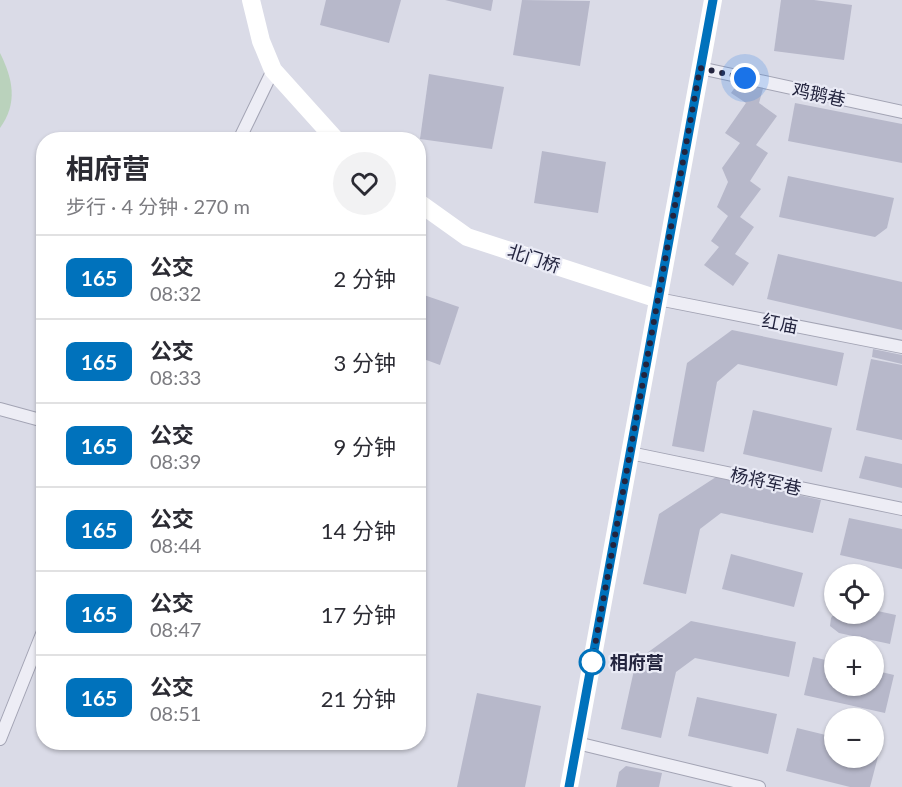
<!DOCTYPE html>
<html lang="zh">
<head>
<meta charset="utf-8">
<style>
  body { margin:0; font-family:Lato,"Noto Sans SC",sans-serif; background:#f2f2f3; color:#2b2b33; height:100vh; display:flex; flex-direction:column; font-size:22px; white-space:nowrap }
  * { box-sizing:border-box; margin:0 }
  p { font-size:20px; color:#7c7c81 }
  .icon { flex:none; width:33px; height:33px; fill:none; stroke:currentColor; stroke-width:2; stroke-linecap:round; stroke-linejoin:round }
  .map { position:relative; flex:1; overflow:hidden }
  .side { position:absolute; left:36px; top:132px; width:390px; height:618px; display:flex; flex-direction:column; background:#fff; border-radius:24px; box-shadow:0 2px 4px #0004 }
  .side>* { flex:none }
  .badge { padding:0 12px; border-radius:9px; font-size:21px; line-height:39px }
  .buttons { position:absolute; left:824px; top:564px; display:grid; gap:12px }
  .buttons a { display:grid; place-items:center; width:60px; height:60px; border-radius:50%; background:#fff; box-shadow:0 2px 4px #0004; font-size:30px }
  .you { position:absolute; width:30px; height:30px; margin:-15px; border:4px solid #fff; border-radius:50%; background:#1a73e8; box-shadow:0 0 0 9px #1a73e833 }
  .map>.badge { position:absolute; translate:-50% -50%; box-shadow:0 0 0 3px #fff }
  .round { display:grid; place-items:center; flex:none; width:63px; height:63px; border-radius:32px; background:#f2f2f3 }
  .overview { display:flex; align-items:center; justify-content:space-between; height:102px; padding:0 30px }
  h1 { font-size:28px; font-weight:700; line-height:45px }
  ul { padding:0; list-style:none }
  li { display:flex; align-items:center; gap:18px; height:84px; padding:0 30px; border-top:2px solid #e1e1e2 }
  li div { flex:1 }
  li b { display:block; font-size:22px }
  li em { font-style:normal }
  li .badge { min-width:66px; font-weight:700; text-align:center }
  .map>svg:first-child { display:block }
</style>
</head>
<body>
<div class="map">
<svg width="902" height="787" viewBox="0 0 902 787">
  <rect width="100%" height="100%" fill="#dadbe7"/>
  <path fill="#bad2bc" d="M0,53c13,26 18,50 0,75z"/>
  <g fill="#b7b8ca">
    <path d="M326,0h75l-12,43 -69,-18z"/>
    <path d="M445,0h48l-2,11z"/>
    <path d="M522,0l68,1 -10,65 -67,-11z"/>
    <path d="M781,0h33l38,5 -8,55 -70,-9z"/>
    <path d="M429,74l75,13 -12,62 -72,-10z"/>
    <path d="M741,79l23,6 -5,18 18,13 -21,29 12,8 -18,28 11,8 -21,28 14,10 -19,27 14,9 -16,23 -29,-21 15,-18 -8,-6 17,-25 -11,-9 11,-25 -6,-14 18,-25 -15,-10 21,-30 -15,-10z"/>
    <path d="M795,103l107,21v39l-114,-22z"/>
    <path d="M542,151l64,11 -8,51 -64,-10z"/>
    <path d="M788,176l106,22 -7,30 -12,9 -96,-20z"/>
    <path d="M778,254l124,28v48l-135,-31z"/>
    <path d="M418,293l41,14 -19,58 -22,-8z"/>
    <path d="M732,330l112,23 -7,33 -99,-22 -21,18 -13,70 -32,-6 15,-83z"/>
    <path d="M873,349l29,6v9l-30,-7z"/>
    <path d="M871,359l31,6v75l-46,-10z"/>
    <path d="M753,410l79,18 -10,44 -79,-18z"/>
    <path d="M865,456l37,8v24l-43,-10z"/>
    <path d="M716,477l105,23 -8,33 -92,-20 -21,16 -14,65 -43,-10 16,-70z"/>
    <path d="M849,518l53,11v40l-62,-14z"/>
    <path d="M731,554l72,19 -9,34 -72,-18z"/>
    <path d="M873,610l23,5 -6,29 -51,-11 -9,-7 1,-8 3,-4h39z"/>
    <path d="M691,621l105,21 -7,35 -94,-19 -19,14 -15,66 -40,-9 15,-68z"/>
    <path d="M813,657l21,5v24h39v-16l21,5 -9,38 -81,-18z"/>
    <path d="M477,693l64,13 -16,81h-68z"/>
    <path d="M697,697l80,17 -9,40 -80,-18z"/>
    <path d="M797,728l37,9v21h39v-11l7,2 -10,38h-20l-64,-16z"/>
    <path d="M626,766l36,7 -3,14h-43l3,-15z"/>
  </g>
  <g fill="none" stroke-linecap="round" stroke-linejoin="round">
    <g stroke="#a3a4b4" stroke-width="14">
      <g id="street">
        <path d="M700,68l202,44"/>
        <path d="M239,140l34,-70"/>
        <path d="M658,299l244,48"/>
        <path d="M0,409l44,12"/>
        <path d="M630,453l272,56"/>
        <path d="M0,739l44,-110"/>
        <path d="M577,743l182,44"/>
      </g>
    </g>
    <use href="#street" stroke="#ededf5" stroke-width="12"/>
    <g stroke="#fff" stroke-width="18">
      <path d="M251,0l10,41 12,29 63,70"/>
      <path d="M418,202l49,35 191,62"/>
      <path d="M569,787l144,-787"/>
    </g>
  </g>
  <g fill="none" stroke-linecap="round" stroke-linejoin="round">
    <g stroke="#fff" stroke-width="14">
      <path id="line" d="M569,787l144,-787"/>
    </g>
    <use href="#line" stroke="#0072bc" stroke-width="9"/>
    <path stroke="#23243e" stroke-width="6" stroke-dasharray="0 10.8" d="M592,662l108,-594 45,10"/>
  </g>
  <circle fill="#fff" stroke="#0072bc" stroke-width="3" cx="592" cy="662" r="12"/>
  <g text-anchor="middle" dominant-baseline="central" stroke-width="4.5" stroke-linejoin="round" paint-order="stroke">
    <g font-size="18" fill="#23243e" stroke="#e9eaf5">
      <text transform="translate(819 94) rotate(12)">鸡鹅巷</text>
      <text transform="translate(534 258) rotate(18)">北门桥</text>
      <text transform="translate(780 323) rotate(11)">红庙</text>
      <text transform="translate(766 481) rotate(12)">杨将军巷</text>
    </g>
    <g font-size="18" font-weight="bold" fill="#23243e" stroke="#e9eaf5" text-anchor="start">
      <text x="610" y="662">相府营</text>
    </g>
  </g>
</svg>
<div class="buttons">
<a><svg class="icon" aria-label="locate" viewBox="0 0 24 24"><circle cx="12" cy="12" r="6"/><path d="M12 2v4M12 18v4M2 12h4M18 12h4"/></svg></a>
<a>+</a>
<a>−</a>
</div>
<div class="you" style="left:745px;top:78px"></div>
<section class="side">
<div class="overview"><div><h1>相府营</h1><p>步行 · 4 分钟 · 270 m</p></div><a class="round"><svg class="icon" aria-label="heart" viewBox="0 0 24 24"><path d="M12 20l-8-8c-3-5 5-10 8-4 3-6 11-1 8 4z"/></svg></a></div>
<ul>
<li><span class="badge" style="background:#0072bc;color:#fff">165</span><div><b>公交</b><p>08:32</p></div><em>2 分钟</em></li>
<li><span class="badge" style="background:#0072bc;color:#fff">165</span><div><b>公交</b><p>08:33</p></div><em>3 分钟</em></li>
<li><span class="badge" style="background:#0072bc;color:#fff">165</span><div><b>公交</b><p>08:39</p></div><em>9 分钟</em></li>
<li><span class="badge" style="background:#0072bc;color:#fff">165</span><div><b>公交</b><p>08:44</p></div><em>14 分钟</em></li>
<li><span class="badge" style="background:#0072bc;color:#fff">165</span><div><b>公交</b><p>08:47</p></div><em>17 分钟</em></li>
<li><span class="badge" style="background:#0072bc;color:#fff">165</span><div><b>公交</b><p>08:51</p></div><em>21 分钟</em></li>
</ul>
</section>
</div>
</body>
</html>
